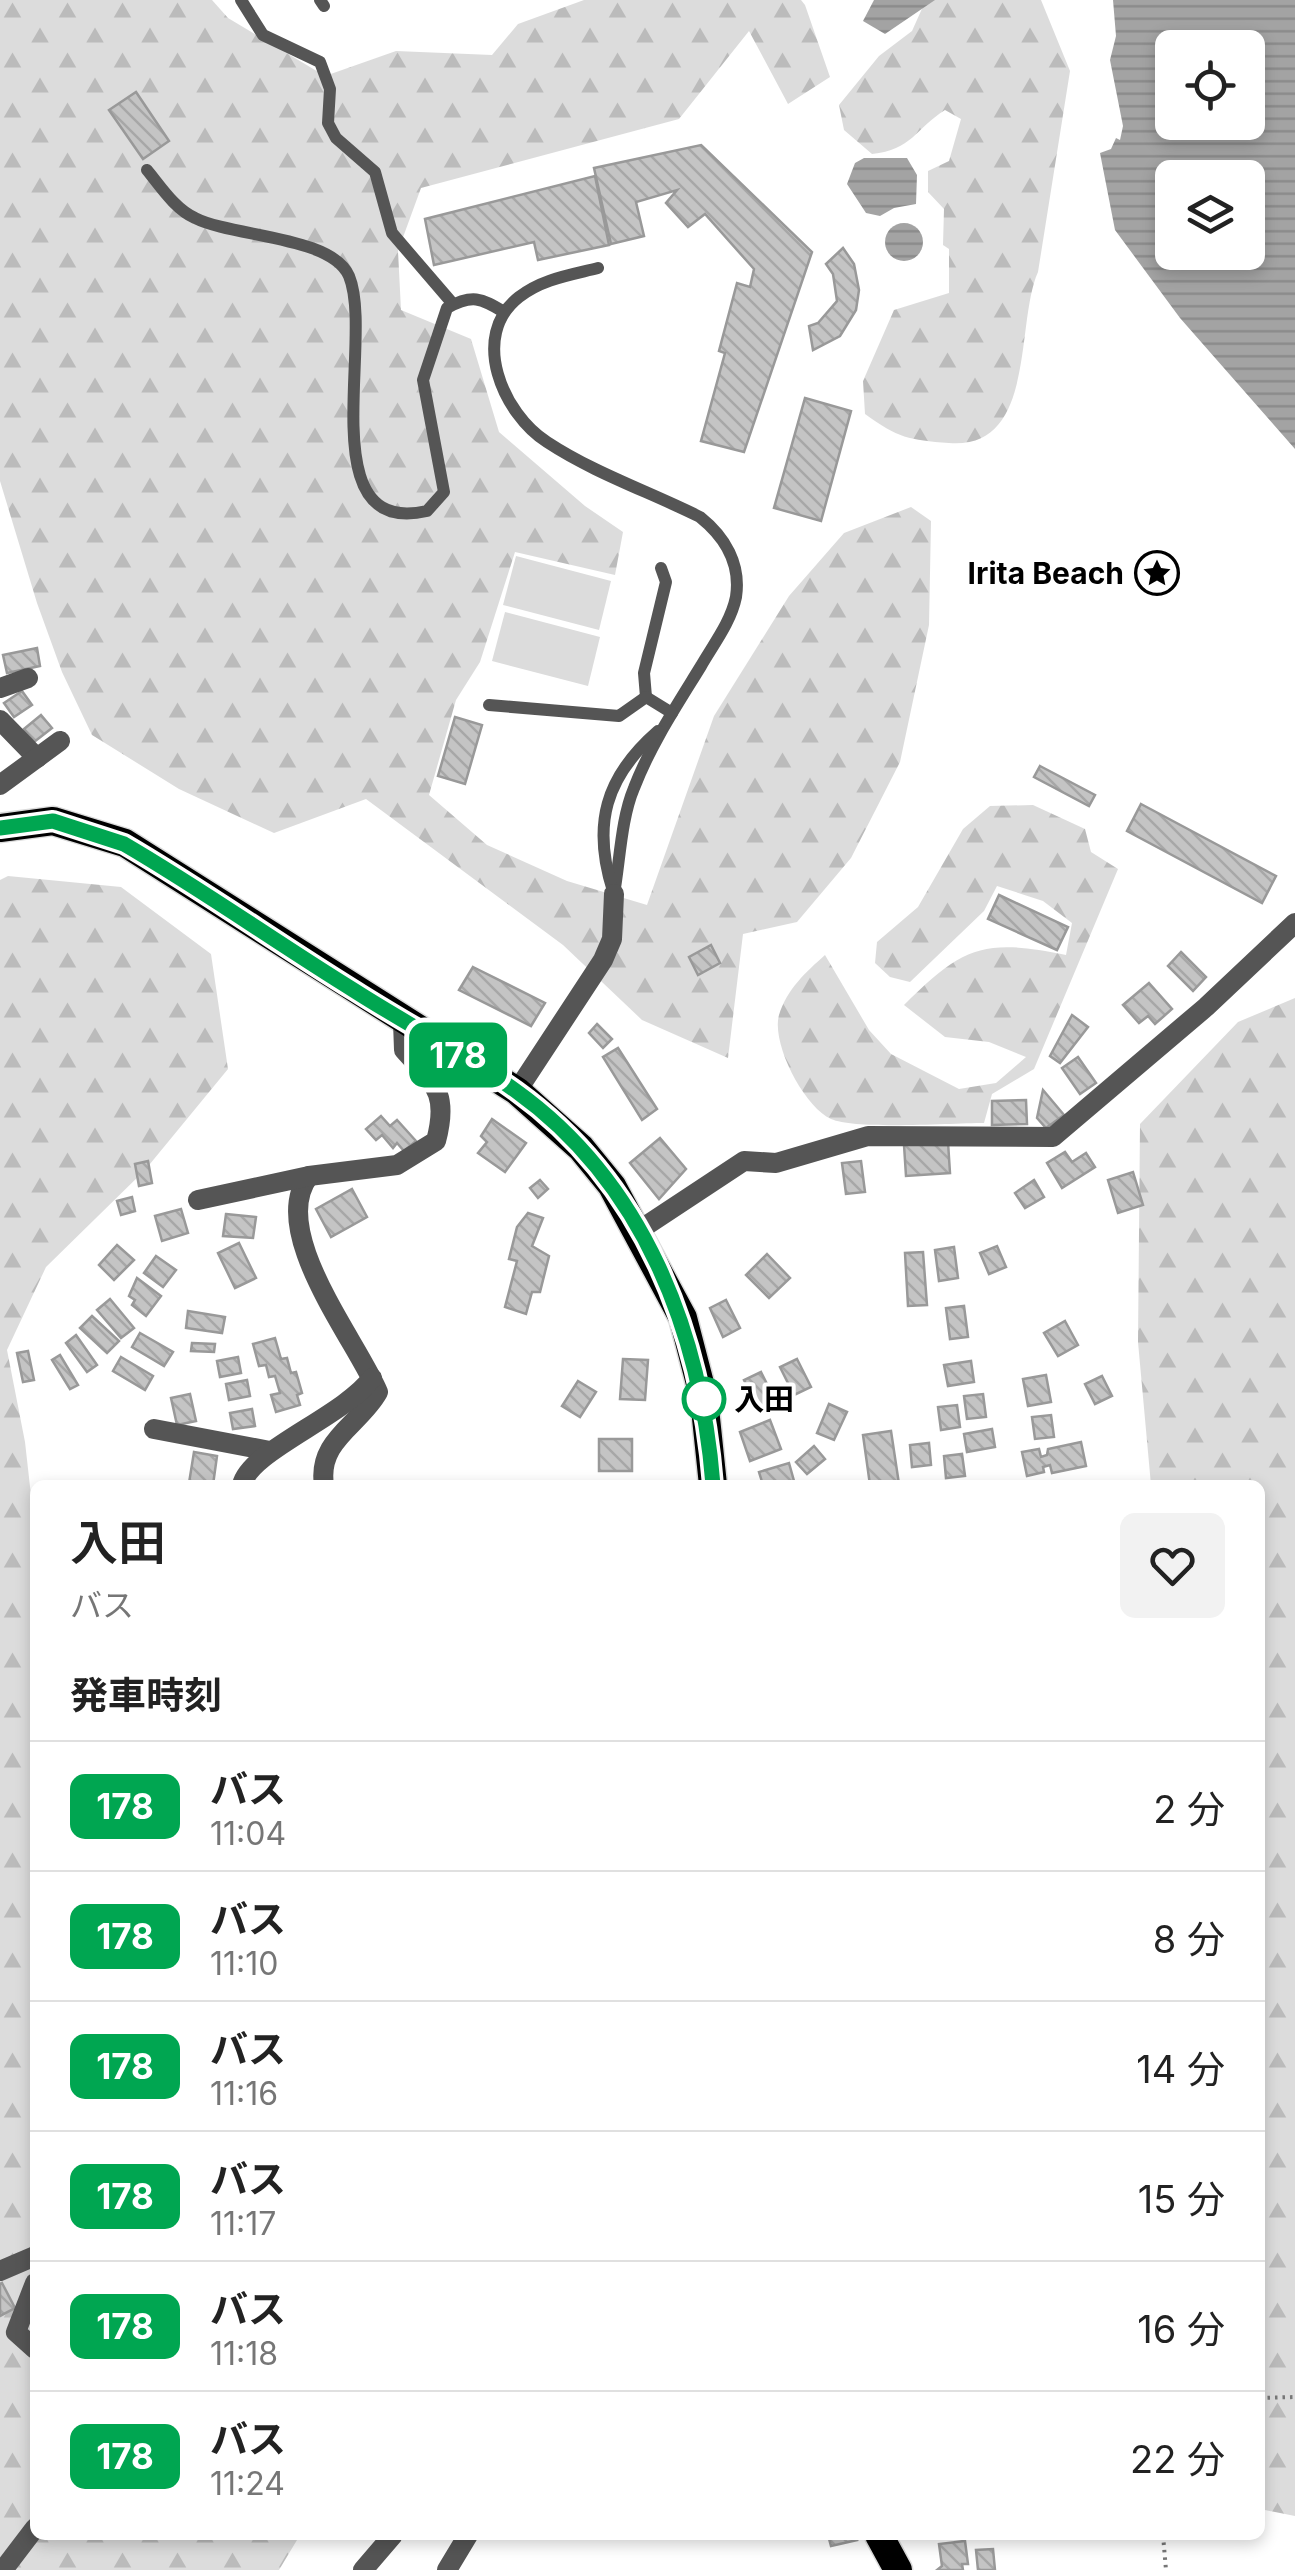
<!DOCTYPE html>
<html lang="ja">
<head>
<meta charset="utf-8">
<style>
  body { margin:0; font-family:Inter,"Noto Sans JP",sans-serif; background:#f2f2f2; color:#222; height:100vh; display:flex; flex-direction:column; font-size:38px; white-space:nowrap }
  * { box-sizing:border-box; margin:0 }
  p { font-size:32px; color:#767676 }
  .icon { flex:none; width:55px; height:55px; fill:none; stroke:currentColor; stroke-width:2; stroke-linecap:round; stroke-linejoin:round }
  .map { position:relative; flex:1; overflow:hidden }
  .drawer { position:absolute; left:30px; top:1480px; width:1235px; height:1060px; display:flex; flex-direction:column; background:#fff; border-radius:15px; box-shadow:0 5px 15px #0003 }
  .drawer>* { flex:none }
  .badge { padding:0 20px; border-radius:15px; font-size:35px; line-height:65px }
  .buttons { position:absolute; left:1155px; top:30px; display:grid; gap:20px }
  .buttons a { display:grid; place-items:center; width:110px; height:110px; border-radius:15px; background:#fff; box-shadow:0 5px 15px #0003; font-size:50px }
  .map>.badge { position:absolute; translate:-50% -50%; box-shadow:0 0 0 5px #fff }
  h2 { padding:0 40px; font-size:38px; line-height:90px }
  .round { display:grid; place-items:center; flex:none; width:105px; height:105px; border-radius:15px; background:#f2f2f2 }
  .overview { display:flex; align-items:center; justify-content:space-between; height:170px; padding:0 40px }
  h1 { font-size:48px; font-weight:600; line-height:75px }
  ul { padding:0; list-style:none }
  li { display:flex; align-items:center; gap:30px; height:130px; padding:0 40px; border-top:2px solid #e0e0e0 }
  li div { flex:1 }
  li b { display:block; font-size:38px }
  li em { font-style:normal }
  li .badge { min-width:110px; font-weight:700; text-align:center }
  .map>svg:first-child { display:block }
</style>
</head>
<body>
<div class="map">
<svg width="1295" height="2570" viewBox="0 0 1295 2570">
  <defs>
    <pattern id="forest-firs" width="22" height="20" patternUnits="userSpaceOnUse" patternTransform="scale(2.5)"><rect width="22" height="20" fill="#dcdcdc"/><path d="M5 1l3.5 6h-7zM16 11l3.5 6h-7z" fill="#bbb"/></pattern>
    <pattern id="water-rules" width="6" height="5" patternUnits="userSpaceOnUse" patternTransform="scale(2.5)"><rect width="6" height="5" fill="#a3a3a3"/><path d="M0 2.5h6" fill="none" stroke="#8b8b8b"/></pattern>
    <pattern id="building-back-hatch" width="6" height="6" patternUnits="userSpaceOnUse" patternTransform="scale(2.5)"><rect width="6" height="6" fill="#c4c4c4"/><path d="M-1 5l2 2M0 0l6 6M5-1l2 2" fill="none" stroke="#a7a7a7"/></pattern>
  </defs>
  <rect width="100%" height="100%" fill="#fff"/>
  <g fill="#dcdcdc">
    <path d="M516,556l95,25 -12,49 -96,-25z"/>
    <path d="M505,612l95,25 -12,49 -96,-25z"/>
  </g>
  <g fill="url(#forest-firs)">
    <path d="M0,0h212l16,18 97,58 71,-25 96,4 26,-31 66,-24h217l4,5 25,72 -42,27 -39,-73 -70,88 -258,69 -23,63 3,59 70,29 28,93 86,74 38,26 -8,43 -100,-23 -35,110 -24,38 -27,95 58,50 80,36 80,24 67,-189 75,-120 55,-63 67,-26 20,14 -2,104 -29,137 -49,96 -54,64 -54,12 -15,124 -86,-38 -79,-75 -197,-146 -92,34 -95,-44 -87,-54 -30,-63 -25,-69 -37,-122z"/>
    <path d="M932,0h109l29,71 -32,201c-23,51 -1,178 -89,171 -40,-3 -51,-5 -84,-29l-2,-33 31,-71 55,-17v-44l-6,-4 1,-36 -16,-17v-21l21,-10 12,-42 -16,-9c-30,19 -33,40 -73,44l-28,-24 -5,-25 40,-49 33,-25 13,-29z"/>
    <path d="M1033,805l52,24 6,23 27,17 -84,200 -42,25 -8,29c-33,0 -128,7 -153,-4 -27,-12 -60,-76 -52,-104 8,-26 27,-43 46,-60l44,75 22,24 68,35 37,-6 30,-26 -37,-15 -44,-5 -41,-32c59,-59 80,-67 162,-50l6,-32 -29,-22 -46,-15 -13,25 -74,71 -20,-5 -15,-14 2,-21 41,-35 45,-78 27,-23z"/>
    <path d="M8,876l113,11 90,67 17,115 -83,101 -99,97 -39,83 18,92 10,89v1004h265l-21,35h-279v-1690z"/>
    <path d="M1295,998v1518l-35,-7v-1024h-109l-13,-143 2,-218 98,-102z"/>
  </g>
  <g fill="url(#water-rules)" fill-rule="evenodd">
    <path d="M874,0h61l-50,34 -22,-13z"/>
    <path d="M1113,0h182v449l-115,-131 -65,-88 -15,-77 11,-4 5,-11 4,2 3,-14 -13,-66 6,-24zM1172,48h76v74h-76zM1172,178h76v74h-76z"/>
    <path d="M864,158h43l10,17 -1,29 -22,4 -14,8 -14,-3 -19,-29 8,-21z"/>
    <circle cx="904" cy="242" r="19"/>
  </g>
  <g fill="url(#building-back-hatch)" stroke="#999" stroke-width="2.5">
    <path d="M136,92l33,49 -26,18 -34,-49z"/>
    <path d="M701,145l111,107 -68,200 -43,-11 24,-88 -6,-2 18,-68 13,4 4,-18 -49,-55 -17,13 -22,-24 11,-13 -41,12 8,34 -33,8 -17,-76z"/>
    <path d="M595,176l14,69 -71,15 -4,-18 -100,23 -9,-46z"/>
    <path d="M843,248l11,16 5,26 -3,20 -16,26 -27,14 -4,-24 9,-3 19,-22 -4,-27 -7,-10z"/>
    <path d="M805,398l46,13 -30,110 -47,-13z"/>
    <path d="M37,648l3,18 -33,7 -4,-18z"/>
    <path d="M22,691l10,14 -18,12 -10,-14z"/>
    <path d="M41,715l11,13 -18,14 -10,-13z"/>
    <path d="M455,717l27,8 -17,59 -27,-8z"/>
    <path d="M1040,766l55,29 -6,11 -55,-29z"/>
    <path d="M1141,804l135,72 -14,27 -135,-72z"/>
    <path d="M999,895l69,32 -11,23 -69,-31z"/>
    <path d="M711,945l9,18 -22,12 -9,-18z"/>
    <path d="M1181,952l25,25 -13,14 -25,-25z"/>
    <path d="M473,967l72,36 -14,23 -72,-36z"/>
    <path d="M1149,983l23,26 -17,15 -7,-8 -9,7 -16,-18z"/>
    <path d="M1072,1015l16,12 -28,36 -10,-7z"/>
    <path d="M597,1024l15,15 -9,9 -14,-15z"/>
    <path d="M618,1048l39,61 -15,11 -39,-63z"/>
    <path d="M1078,1057l18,26 -16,11 -18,-26z"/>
    <path d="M1043,1090l21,25 -18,13 -9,-10z"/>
    <path d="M1026,1100l1,24 -35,1v-24z"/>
    <path d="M381,1116l9,10 7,-6 19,21 -12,10 -7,-8 -4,5 -11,-13 -6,5 -10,-11z"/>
    <path d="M492,1119l34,24 -21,29 -27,-19 9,-11 -6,-6z"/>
    <path d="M660,1138l26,31 -27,30 -29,-36z"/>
    <path d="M948,1142l2,31 -44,3 -2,-31z"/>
    <path d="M1065,1152l7,10 14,-9 9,14 -33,21 -15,-25z"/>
    <path d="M148,1161l4,22 -13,3 -4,-22z"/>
    <path d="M861,1161l4,31 -19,2 -4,-31z"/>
    <path d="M1133,1172l10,33 -25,8 -10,-33z"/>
    <path d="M540,1180l8,9 -10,9 -8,-10z"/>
    <path d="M1034,1180l10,17 -19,11 -10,-15z"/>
    <path d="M352,1189l15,28 -36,20 -15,-28z"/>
    <path d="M132,1197l3,14 -14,4 -4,-14z"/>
    <path d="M181,1209l7,24 -26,8 -7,-25z"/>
    <path d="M528,1213l15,5 -11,28 17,10 -9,36h-8l-6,22 -21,-7 12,-46 -8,-2 8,-32z"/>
    <path d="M226,1214l30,3 -3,21 -30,-2z"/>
    <path d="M239,1243l17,35 -21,10 -17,-35z"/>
    <path d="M117,1245l17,15 -20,20 -15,-15z"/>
    <path d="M997,1246l9,21 -17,7 -9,-21z"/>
    <path d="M954,1247l4,31 -19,3 -4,-31z"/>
    <path d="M923,1252l4,53 -19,1 -3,-53z"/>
    <path d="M767,1254l23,24 -21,20 -23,-23z"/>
    <path d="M156,1256l20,14 -13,17 -19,-14z"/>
    <path d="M137,1278l24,18 -15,20 -14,-11 3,-5 -6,-4z"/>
    <path d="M110,1299l24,29 -13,10 -24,-28z"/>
    <path d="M726,1300l14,28 -17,9 -13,-29z"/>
    <path d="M964,1306l4,31 -18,2 -4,-31z"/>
    <path d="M188,1311l37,6 -3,16 -36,-5z"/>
    <path d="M92,1316l27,25 -12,12 -27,-25z"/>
    <path d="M1065,1321l13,24 -20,11 -14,-23z"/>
    <path d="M140,1333l33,19 -9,14 -32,-19z"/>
    <path d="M76,1335l21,30 -10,7 -21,-29z"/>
    <path d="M275,1338l6,21 6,-1 4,15 5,-1 6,21 -5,2 3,10 -24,7 -5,-17 9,-2 -5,-17 -6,1 -3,-12 -7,1 -6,-22z"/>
    <path d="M192,1343l23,1 -1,8 -23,-1z"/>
    <path d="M28,1351l6,29 -11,2 -6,-29z"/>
    <path d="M60,1355l18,30 -8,4 -18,-29z"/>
    <path d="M121,1357l32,19 -8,14 -32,-19z"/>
    <path d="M238,1357l3,16 -21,4 -3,-16z"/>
    <path d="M623,1359l25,1 -3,40 -25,-1z"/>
    <path d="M797,1359l14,28 -17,8 -14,-28z"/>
    <path d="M971,1361l3,21 -26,4 -4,-21z"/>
    <path d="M761,1372l14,28 -17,8 -14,-28z"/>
    <path d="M1046,1375l5,27 -23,4 -5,-27z"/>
    <path d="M1102,1376l10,20 -17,8 -10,-20z"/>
    <path d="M247,1380l3,16 -21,4 -3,-16z"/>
    <path d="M578,1381l18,11 -16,25 -18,-11z"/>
    <path d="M190,1394l6,27 -19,4 -6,-27z"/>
    <path d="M983,1394l3,23 -19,2 -3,-23z"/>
    <path d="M829,1404l18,8 -13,28 -17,-7z"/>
    <path d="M957,1405l3,22 -19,3 -3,-23z"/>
    <path d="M252,1409l3,17 -22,3 -3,-16z"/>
    <path d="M1051,1415l3,22 -19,2 -3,-22z"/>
    <path d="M770,1420l11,29 -31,12 -10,-29z"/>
    <path d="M992,1429l3,18 -28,5 -3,-18z"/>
    <path d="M891,1431l8,53 -29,1 -7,-50z"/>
    <rect x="599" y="1439" width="33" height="32"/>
    <path d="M1081,1442l5,24 -34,7 -2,-8 -7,2 1,5 -17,4 -5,-24 17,-3 2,8 6,-2 1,-6z"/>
    <path d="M929,1443l2,22 -19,2 -2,-22z"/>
    <path d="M814,1446l11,13 -18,15 -11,-12z"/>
    <path d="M194,1452l23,4 -4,29 -24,-2z"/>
    <path d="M962,1454l3,22 -19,2 -2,-22z"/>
    <path d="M789,1463l5,18 -31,4 -4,-13z"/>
    <path d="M2,2283l13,25 -15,8v-32z"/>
    <path d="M828,2535h27l2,5 -26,6z"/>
    <path d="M965,2541l3,23h-6l1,6h-26l5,-4 -3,-22z"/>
    <path d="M993,2549l2,21h-17l-2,-20z"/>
  </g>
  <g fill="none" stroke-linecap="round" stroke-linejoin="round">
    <g stroke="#dbdbdb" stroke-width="31">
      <g id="trunk">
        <path d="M0,828l53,-7 72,22 392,248 64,57 31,38 71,132 21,81 9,86"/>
        <path d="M879,2535l19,35"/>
      </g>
    </g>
    <g stroke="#777" stroke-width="4" stroke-dasharray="2.5 5" stroke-linecap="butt">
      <path d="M1260,2398l35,-1"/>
      <path d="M1163,2535l3,35"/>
    </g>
    <g stroke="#555" stroke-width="12">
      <path d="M241,0l22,35 57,27 10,27 -2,34 8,15 39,34 17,61 61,71"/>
      <path d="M320,0l4,6"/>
      <path d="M147,170c14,17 28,39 48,48 37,19 137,18 154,58 26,62 -40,262 78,235l17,-19 -21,-112 24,-72c25,-14 34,-10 57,4"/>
      <path d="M598,268c-28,7 -56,11 -79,29 -50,39 -16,117 28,145 47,31 103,50 153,75 25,20 41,47 36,80 -5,25 -23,48 -35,69 -24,39 -50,78 -67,122 -13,31 -14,72 -20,106"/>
      <path d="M646,697l-2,-24 22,-91 -5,-14"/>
      <path d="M489,705l130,11 27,-19 26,16"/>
      <path d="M613,891c-21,-66 -8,-114 45,-160"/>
    </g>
    <g stroke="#555" stroke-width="20">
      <path d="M0,688l28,-10"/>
      <path d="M0,720l37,38"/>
      <path d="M0,785l60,-44"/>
      <path d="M517,1091l86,-131 9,-21 2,-45"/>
      <path d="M309,1176c-42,55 48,165 69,216 -18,33 -61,48 -54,93"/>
      <path d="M198,1200l111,-24 88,-11 39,-24c13,-49 -2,-57 -32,-91l-1,-28"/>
      <path d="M638,1231l106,-70 32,2 92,-27 185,1 153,-130 89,-84"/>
      <path d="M154,1429l116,22"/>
      <path d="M242,1485c7,-34 101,-68 130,-107"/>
      <path d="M0,2271l35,-15"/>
      <path d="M35,2283l-19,49 19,17"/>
      <path d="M3,2570l32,-42"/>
      <path d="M363,2570l30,-35"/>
      <path d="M447,2570l21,-35"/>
    </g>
    <use href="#trunk" stroke="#000" stroke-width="28"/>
  </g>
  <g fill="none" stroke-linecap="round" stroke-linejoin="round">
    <g stroke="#fff" stroke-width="22">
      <path id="line" d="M0,828l53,-7 71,23c79,46 153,99 231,147 53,34 110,63 161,100 128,92 185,242 197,394"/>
    </g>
    <use href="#line" stroke="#00a651" stroke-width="15"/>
  </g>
  <defs>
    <g id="sight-ring" transform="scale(2.25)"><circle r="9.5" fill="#fff" stroke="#000" stroke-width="1.5"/><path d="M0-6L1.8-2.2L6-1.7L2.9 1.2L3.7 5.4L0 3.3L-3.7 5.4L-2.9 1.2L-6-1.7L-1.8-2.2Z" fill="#000"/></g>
  </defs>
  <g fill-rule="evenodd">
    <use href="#sight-ring" x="1157" y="573"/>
  </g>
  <circle fill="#fff" stroke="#00a651" stroke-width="5" cx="704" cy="1399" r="20"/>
  <g text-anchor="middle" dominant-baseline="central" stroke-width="8" stroke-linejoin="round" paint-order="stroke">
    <g font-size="30" font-weight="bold" fill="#000" stroke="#fff" text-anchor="end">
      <text x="1124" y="573">Irita Beach</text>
    </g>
    <g font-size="30" font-weight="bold" fill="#000" stroke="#fff" text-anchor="start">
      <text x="734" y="1399">入田</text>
    </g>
  </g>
</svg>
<div class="buttons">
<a><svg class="icon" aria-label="locate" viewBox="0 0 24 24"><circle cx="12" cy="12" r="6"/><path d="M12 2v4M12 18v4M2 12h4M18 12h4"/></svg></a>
<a><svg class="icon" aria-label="layers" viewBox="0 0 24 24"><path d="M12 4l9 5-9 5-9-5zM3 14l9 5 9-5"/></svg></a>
</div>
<b class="badge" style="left:458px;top:1055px;background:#00a651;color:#fff">178</b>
<section class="drawer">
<div class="overview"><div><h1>入田</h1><p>バス</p></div><a class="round"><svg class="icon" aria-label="heart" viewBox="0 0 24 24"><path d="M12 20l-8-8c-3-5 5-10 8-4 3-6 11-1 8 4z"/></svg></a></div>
<h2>発車時刻</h2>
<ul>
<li><span class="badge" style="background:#00a651;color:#fff">178</span><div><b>バス</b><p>11:04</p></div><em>2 分</em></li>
<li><span class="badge" style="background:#00a651;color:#fff">178</span><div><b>バス</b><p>11:10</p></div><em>8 分</em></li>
<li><span class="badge" style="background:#00a651;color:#fff">178</span><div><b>バス</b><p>11:16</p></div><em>14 分</em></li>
<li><span class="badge" style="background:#00a651;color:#fff">178</span><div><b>バス</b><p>11:17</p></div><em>15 分</em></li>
<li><span class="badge" style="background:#00a651;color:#fff">178</span><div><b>バス</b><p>11:18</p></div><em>16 分</em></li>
<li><span class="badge" style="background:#00a651;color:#fff">178</span><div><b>バス</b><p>11:24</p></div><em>22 分</em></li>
</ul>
</section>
</div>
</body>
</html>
